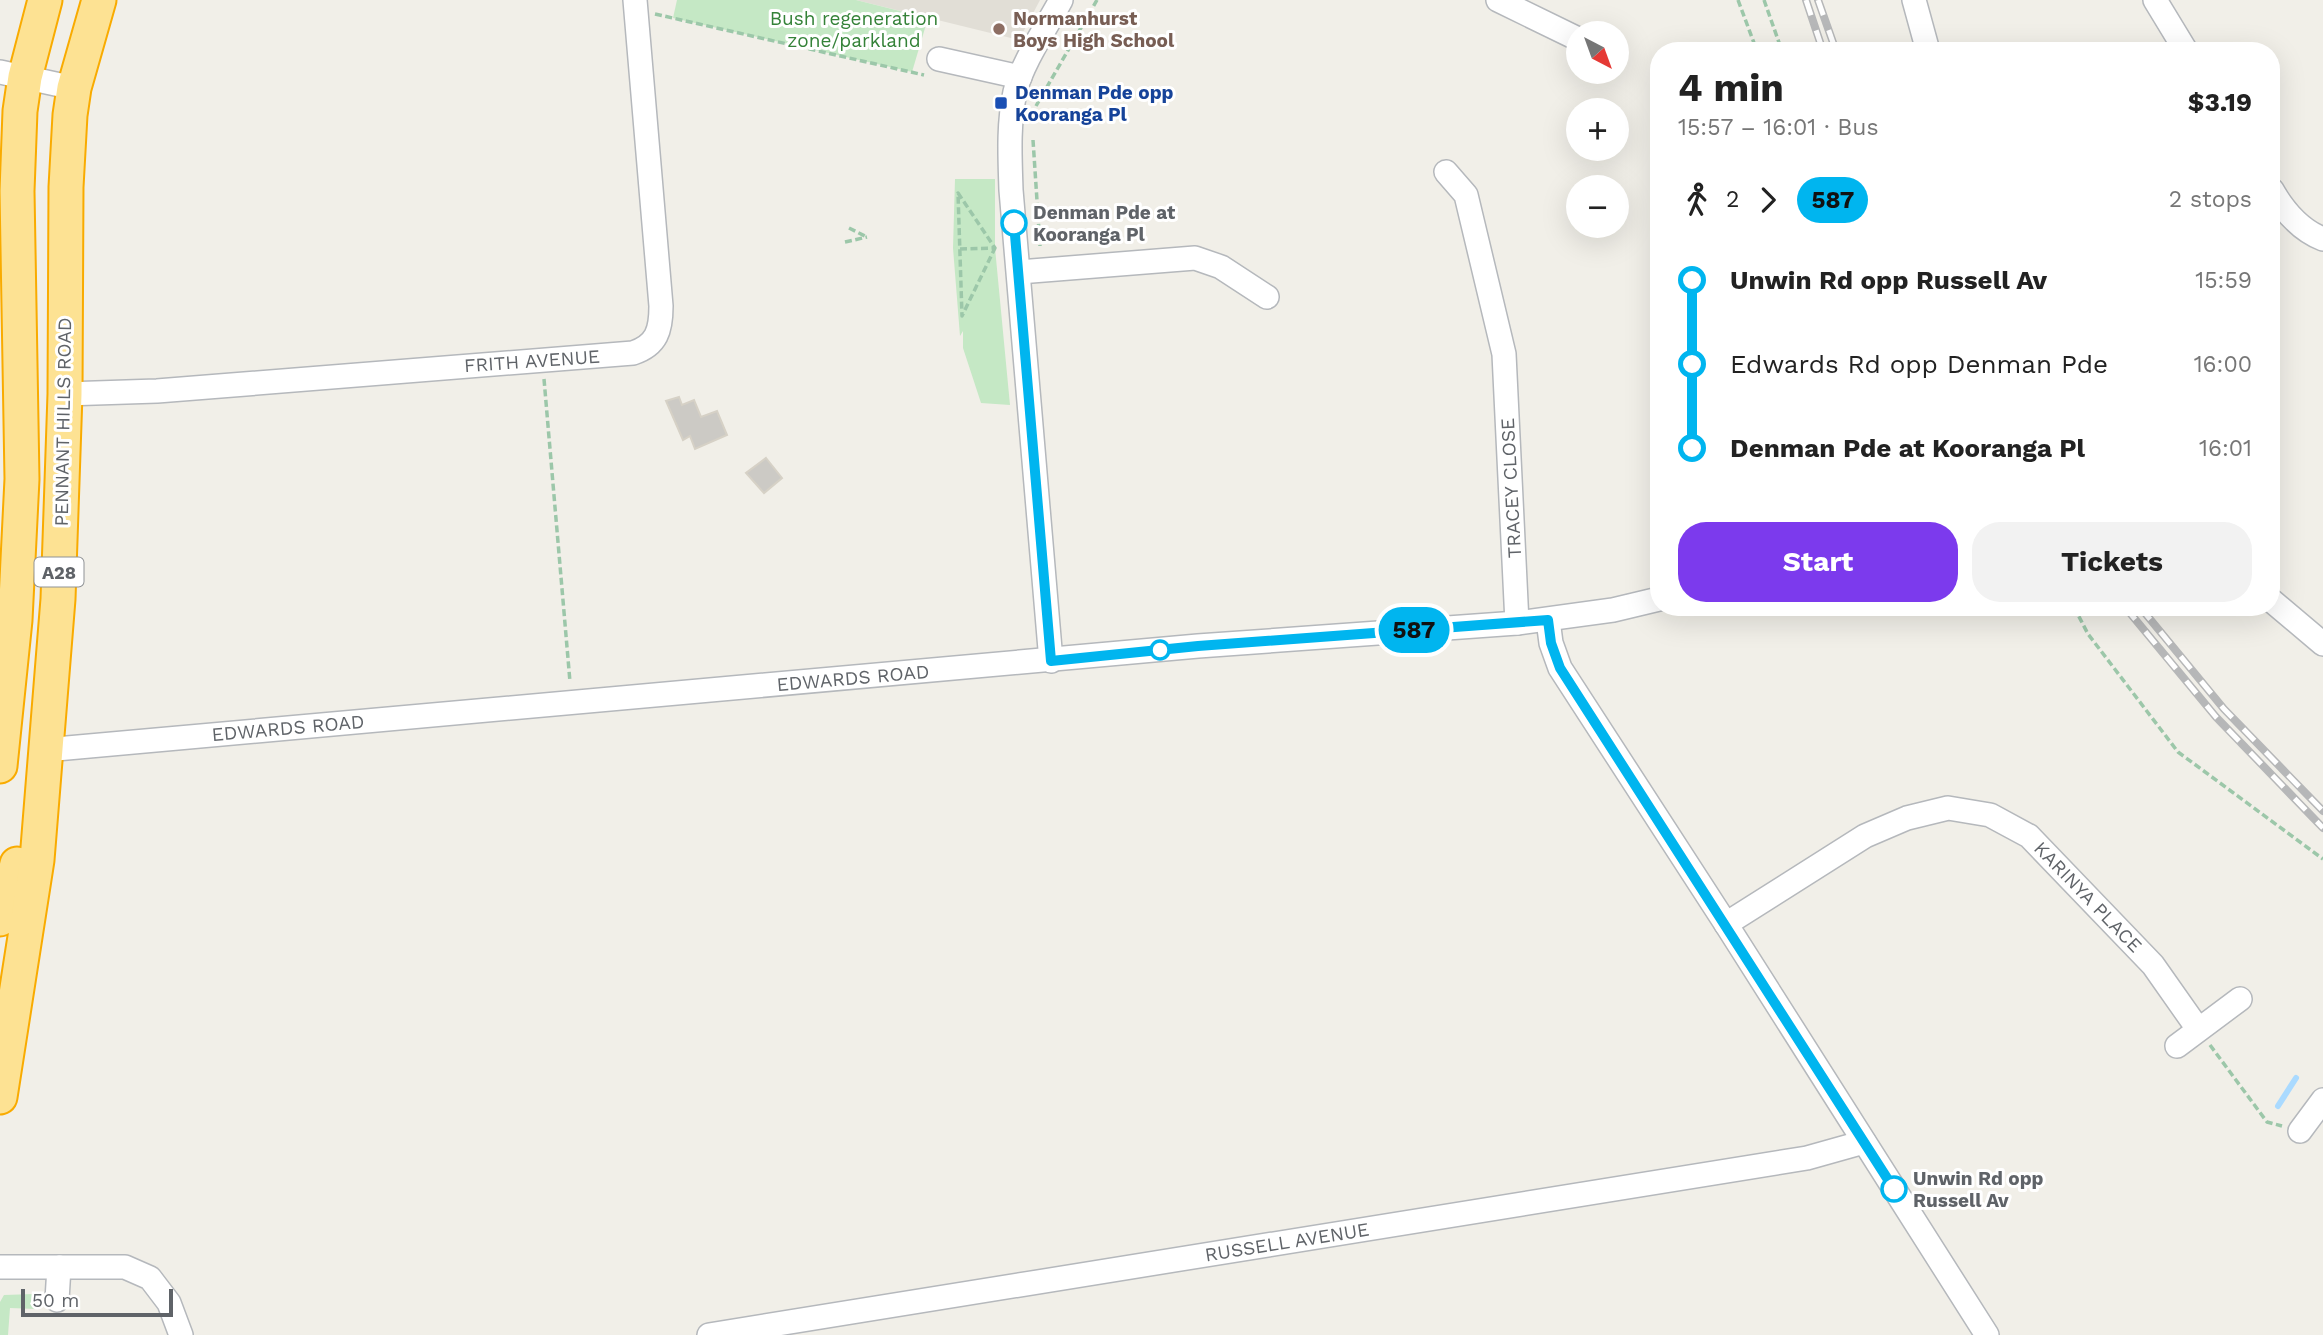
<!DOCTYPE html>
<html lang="en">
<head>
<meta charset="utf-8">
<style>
  body { margin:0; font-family:"Work Sans",sans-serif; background:#f2f2f2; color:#222; height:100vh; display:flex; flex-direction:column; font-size:26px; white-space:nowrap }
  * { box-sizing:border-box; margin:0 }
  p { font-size:23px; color:#767676 }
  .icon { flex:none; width:38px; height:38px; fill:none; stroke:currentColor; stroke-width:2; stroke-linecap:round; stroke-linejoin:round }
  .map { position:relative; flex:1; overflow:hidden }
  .side { position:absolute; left:1650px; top:42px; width:630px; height:574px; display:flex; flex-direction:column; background:#fff; border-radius:28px; box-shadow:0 7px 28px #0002 }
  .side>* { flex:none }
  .badge { padding:0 14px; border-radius:23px; font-size:24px; line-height:46px }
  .needle { width:46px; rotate:139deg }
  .buttons { position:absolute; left:1566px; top:21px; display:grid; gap:14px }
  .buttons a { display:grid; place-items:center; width:63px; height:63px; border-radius:50%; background:#fff; box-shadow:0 7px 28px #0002; font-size:35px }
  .scale { position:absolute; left:21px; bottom:18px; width:152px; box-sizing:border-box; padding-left:7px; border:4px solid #5f6368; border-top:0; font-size:19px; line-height:24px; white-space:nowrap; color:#5f6368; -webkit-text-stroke:5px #fff; paint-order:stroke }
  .map>.badge { position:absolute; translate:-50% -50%; box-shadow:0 0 0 4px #fff }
  .legs { display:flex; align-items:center; gap:10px; height:77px; padding:0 28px; font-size:23px }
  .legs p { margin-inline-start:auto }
  .headline { display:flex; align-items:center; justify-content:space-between; height:119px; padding:0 28px }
  h1 { font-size:38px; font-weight:700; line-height:52px }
  .cta { display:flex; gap:14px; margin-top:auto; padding:14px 28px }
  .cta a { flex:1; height:80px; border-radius:28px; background:#7c3aed; color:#fff; font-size:28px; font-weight:700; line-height:80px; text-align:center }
  .cta a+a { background:#f2f2f2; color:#222 }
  ul { padding:0 28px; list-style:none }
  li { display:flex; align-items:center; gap:24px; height:84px; font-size:26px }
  li i { display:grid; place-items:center; width:10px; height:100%; margin:0 9px; background:currentColor }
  li i::after { content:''; width:18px; height:18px; margin:-9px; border:5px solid; border-radius:50%; background:#fff }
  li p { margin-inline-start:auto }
  li:first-child i { background:linear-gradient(#0000 50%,currentColor 0) }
  li:last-child i { background:linear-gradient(currentColor 50%,#0000 0) }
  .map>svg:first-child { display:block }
</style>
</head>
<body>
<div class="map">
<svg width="2323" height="1335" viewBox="0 0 2323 1335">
  <rect width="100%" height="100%" fill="#f1efe8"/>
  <path fill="#e1ded6" d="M856,0h184l-21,40z"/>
  <g fill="#c5e8c5">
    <path d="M677,0h179l72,18 -16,54 -239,-54z"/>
    <path d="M955,179h40v69l15,157 -29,-2 -18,-55v-17l-3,5 -7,-88z"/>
    <path d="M34,1294l5,6 -3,9 -26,-1 -2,27h-8v-33l4,-7z"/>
  </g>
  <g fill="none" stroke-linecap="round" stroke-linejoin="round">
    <path stroke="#aadaff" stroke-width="6" d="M2278,1106l18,-28"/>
  </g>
  <g fill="#cccac5" stroke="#d6d1c6" stroke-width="2">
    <path d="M679,397l3,8 12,-5 7,17 16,-6 10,24 -32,14 -5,-13 -7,4 -17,-39z"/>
    <path d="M766,458l16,20 -18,15 -18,-20z"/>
  </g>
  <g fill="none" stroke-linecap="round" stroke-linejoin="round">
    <g stroke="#b5b8bc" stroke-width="26">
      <g id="minor">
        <path d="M1498,0l80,39"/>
        <path d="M1914,0l14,51"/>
        <path d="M2155,0l31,51"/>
        <path d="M939,59l81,18"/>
        <path d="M0,72l74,16"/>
        <path d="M1446,172l20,23 38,159 13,269"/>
        <path d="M2272,190c12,21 28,40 51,49"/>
        <path d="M1019,272l176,-14 26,9 46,30"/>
        <path d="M65,394l92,-3 476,-38c24,-8 28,-23 28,-47l-26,-306"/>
        <path d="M2272,601l51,43"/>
        <path d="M1548,620l3,23 9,25 166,256 261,411"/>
        <path d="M1051,661l-40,-471c-1,-32 -3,-65 4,-98 6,-27 32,-66 46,-92"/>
        <path d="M45,750l1153,-104 319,-23 96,-13 46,-11"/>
        <path d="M1726,924l139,-88 42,-18 41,-10 42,7 39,21 124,129 45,64"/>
        <path d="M2177,1046l63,-47"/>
        <path d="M2300,1131l23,-31"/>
        <path d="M0,1267h125l25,11 19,25 12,32"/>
        <path d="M57,1300l2,-33"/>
        <path d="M709,1335l1098,-177 57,-16"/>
      </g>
    </g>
    <g stroke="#f9ab00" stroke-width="37">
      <g id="highway">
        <path d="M0,766l15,-146 7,-141 -5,-288 3,-80 5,-34 20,-77"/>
        <path d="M0,919l7,-17 10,-38"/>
        <path d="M0,1097l37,-237 21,-261 7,-205 1,-207 4,-72 4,-27 25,-88"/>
      </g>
    </g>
    <g stroke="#9cc7a9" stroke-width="3.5" stroke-dasharray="7 3.5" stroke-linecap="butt">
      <path d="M1738,0l19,51"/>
      <path d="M1764,0l18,51"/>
      <path d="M655,14l269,61"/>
      <path d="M1036,106l61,-106"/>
      <path d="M1033,140l7,106"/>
      <path d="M849,228l16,8"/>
      <path d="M845,242l22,-5"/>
      <path d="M960,249l35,-1 -37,-55 4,123 33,-68"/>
      <path d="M544,379l26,303"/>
      <path d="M2074,607l14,27 90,118 145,107"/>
      <path d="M2210,1045l57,77 15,4"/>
    </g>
    <use href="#minor" stroke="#fff" stroke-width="23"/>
    <use href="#highway" stroke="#fde293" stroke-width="33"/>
    <g stroke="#b6b7b8" stroke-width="8">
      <g id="rail">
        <path d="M1806,0l17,51"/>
        <path d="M1818,0l18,51"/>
        <path d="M2125,607l91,110 107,111"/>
        <path d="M2140,607l84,102 99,102"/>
      </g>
    </g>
    <use href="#rail" stroke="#fff" stroke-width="5" stroke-dasharray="16" stroke-linecap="butt"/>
  </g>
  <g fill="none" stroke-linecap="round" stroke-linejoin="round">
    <g stroke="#fff" stroke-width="16">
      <path id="line-1" d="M1014,223l37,438 147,-15 350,-26 3,23 9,25 334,521"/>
    </g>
    <use href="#line-1" stroke="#00b5ef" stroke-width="10"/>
  </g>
  <circle fill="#8d6e63" stroke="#fff" stroke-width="2.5" cx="999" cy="29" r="7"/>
  <rect fill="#1a4fb4" stroke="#fff" stroke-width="2.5" x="994" y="96" width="14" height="14" rx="3.5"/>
  <g fill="#fff" stroke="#00b5ef" stroke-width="3.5">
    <circle cx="1014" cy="223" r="12"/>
    <circle cx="1160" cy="650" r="9"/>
    <circle cx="1894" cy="1189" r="12"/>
  </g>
  <g text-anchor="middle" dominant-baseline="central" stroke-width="6" stroke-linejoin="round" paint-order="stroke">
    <rect fill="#fff" stroke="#8f9295" stroke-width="2" x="34.5" y="557.5" width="49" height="29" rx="5"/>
    <g font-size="18" font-weight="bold" fill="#5f6368">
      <text x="59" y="572">A28</text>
    </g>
    <g font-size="19" fill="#348238" stroke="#fff">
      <text x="854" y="18">Bush regeneration<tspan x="854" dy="22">zone/parkland</tspan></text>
    </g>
    <g font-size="19" font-weight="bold" fill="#785e54" stroke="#fff" text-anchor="start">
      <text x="1013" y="18">Normanhurst<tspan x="1013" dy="22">Boys High School</tspan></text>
    </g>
    <g font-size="19" font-weight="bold" fill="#164399" stroke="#fff" text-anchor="start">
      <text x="1015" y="92">Denman Pde opp<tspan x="1015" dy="22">Kooranga Pl</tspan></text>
    </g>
    <g font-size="19" font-weight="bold" fill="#5f6368" stroke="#fff" text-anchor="start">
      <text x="1033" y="212">Denman Pde at<tspan x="1033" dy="22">Kooranga Pl</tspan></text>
      <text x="1913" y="1178">Unwin Rd opp<tspan x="1913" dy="22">Russell Av</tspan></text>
    </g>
    <g font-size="19" fill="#5f6368" stroke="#fff">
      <text transform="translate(532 361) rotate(-4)">FRITH AVENUE</text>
      <text transform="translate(63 422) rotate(-89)">PENNANT HILLS ROAD</text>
      <text transform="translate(1511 488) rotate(-93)">TRACEY CLOSE</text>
      <text transform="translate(853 678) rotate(-5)">EDWARDS ROAD</text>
      <text transform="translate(288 728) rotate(-5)">EDWARDS ROAD</text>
      <text transform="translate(2088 897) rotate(46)">KARINYA PLACE</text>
      <text transform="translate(1287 1242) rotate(-9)">RUSSELL AVENUE</text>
    </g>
  </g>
</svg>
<div class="buttons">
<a><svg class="needle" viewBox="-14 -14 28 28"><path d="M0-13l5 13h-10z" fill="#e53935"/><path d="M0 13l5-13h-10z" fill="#767676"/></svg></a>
<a>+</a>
<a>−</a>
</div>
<div class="scale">50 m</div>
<b class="badge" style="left:1414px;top:630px;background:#00b5ef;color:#111">587</b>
<section class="side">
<div class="headline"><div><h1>4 min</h1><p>15:57 – 16:01 · Bus</p></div><b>$3.19</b></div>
<div class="legs"><svg class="icon" aria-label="walk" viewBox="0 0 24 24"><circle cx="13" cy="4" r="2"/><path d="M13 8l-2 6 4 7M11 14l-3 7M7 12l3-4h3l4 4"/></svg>2<svg class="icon" aria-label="forward" viewBox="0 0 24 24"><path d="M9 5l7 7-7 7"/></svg><b class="badge" style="background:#00b5ef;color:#111">587</b><p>2 stops</p></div>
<ul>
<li><i style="color:#00b5ef"></i><b>Unwin Rd opp Russell Av</b><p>15:59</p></li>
<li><i style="color:#00b5ef"></i><span>Edwards Rd opp Denman Pde</span><p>16:00</p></li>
<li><i style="color:#00b5ef"></i><b>Denman Pde at Kooranga Pl</b><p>16:01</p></li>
</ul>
<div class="cta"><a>Start</a><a>Tickets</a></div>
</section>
</div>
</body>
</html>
